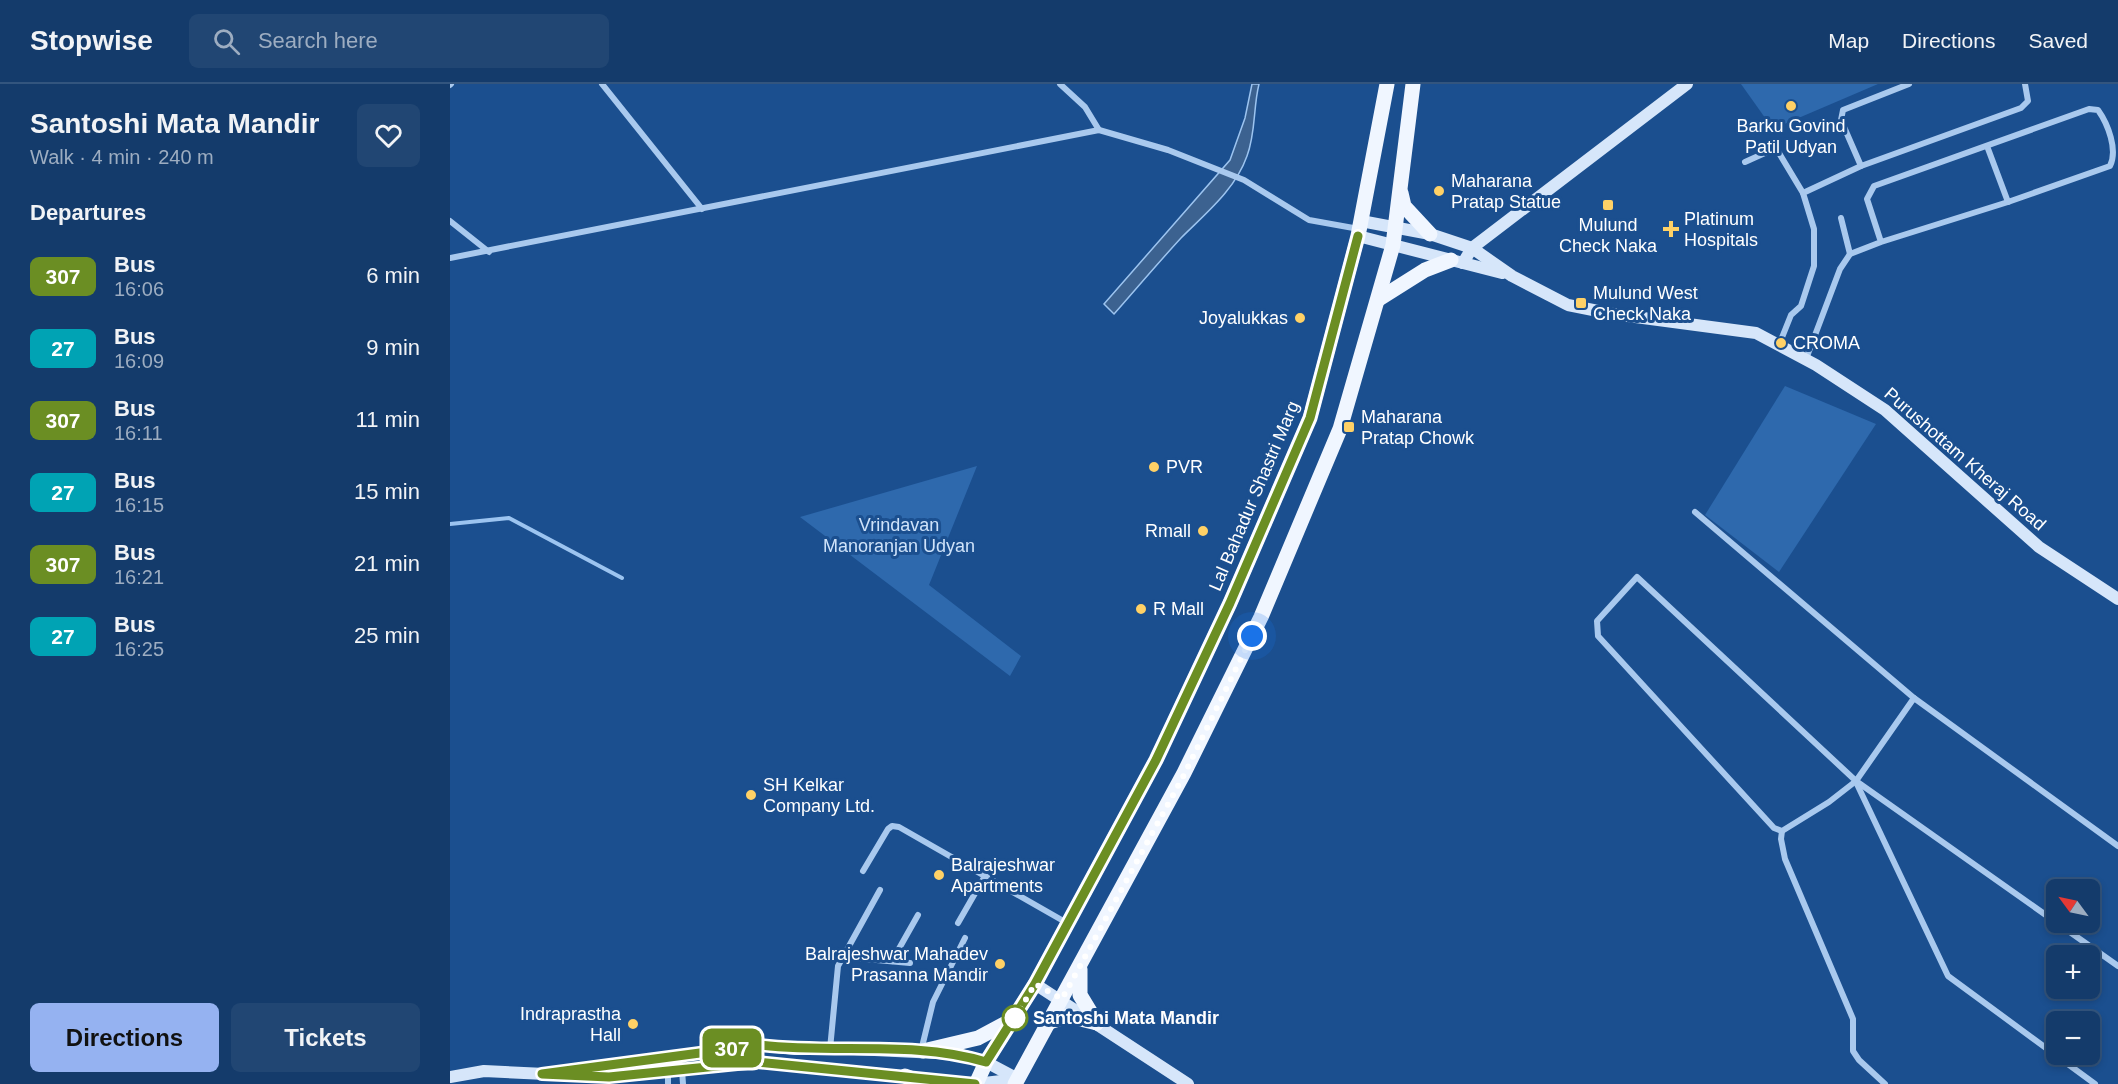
<!DOCTYPE html>
<html lang="en">
<head>
<meta charset="utf-8">
<style>
  body { margin:0; font-family:Arial,sans-serif; background:#214673; color:#f1f3f6; height:100vh; display:flex; flex-direction:column; font-size:22px; white-space:nowrap }
  * { box-sizing:border-box; margin:0 }
  p { font-size:20px; color:#9dadc1 }
  .icon { flex:none; width:33px; height:33px; fill:none; stroke:currentColor; stroke-width:2; stroke-linecap:round; stroke-linejoin:round }
  .map { position:relative; flex:1; overflow:hidden }
  .side { display:flex; flex-direction:column; background:#143b6b; width:450px }
  .side>* { flex:none }
  .badge { padding:0 12px; border-radius:9px; font-size:21px; line-height:39px }
  .needle { width:39px; rotate:303deg }
  .buttons { position:absolute; left:1596px; top:795px; display:grid; gap:12px }
  .buttons a { display:grid; place-items:center; width:54px; height:54px; border-radius:9px; background:#143b6b; box-shadow:0 3px 9px #0003,0 0 0 2px #33557e; font-size:30px }
  .you { position:absolute; width:30px; height:30px; margin:-15px; border:4px solid #fff; border-radius:50%; background:#1a73e8; box-shadow:0 0 0 9px #1a73e833 }
  .map>.badge { position:absolute; translate:-50% -50%; box-shadow:0 0 0 3px #fff }
  h2 { padding:0 30px; font-size:22px; line-height:54px }
  .round { display:grid; place-items:center; flex:none; width:63px; height:63px; border-radius:9px; background:#214673 }
  .head { display:flex; align-items:center; justify-content:space-between; height:102px; padding:0 30px }
  h1 { font-size:28px; font-weight:700; line-height:45px }
  .button { display:flex; gap:12px; margin-top:auto; padding:12px 30px }
  .button a { flex:1; height:69px; border-radius:9px; background:#95b2f1; color:#111; font-size:24px; font-weight:700; line-height:69px; text-align:center }
  .button a+a { background:#214673; color:#f1f3f6 }
  ul { padding:0; list-style:none }
  li { display:flex; align-items:center; gap:18px; height:72px; padding:0 30px }
  li div { flex:1 }
  li b { display:block; font-size:22px }
  li em { font-style:normal }
  li .badge { min-width:66px; font-weight:700; text-align:center }
  header { display:flex; align-items:center; gap:36px; box-sizing:border-box; height:84px; padding:0 30px; background:#143b6b; border-bottom:2px solid #33557e }
  header strong { font-size:28px }
  nav { display:flex; gap:33px; margin-inline-start:auto; font-size:21px }
  .search { width:420px; height:54px; background:#214673; display:flex; align-items:center; gap:15px; box-sizing:border-box; padding:0 21px; border-radius:9px; color:#9dadc1; font-size:22px }
  main { display:flex; flex:1; min-height:0 }
  .map>svg:first-child { display:block }
</style>
</head>
<body>
<header>
<strong>Stopwise</strong>
<div class="search"><svg class="icon" aria-label="search" viewBox="0 0 24 24"><circle cx="10" cy="10" r="6"/><path d="M15 15l6 6"/></svg>Search here</div>
<nav><a>Map</a><a>Directions</a><a>Saved</a></nav>
</header>
<main>
<section class="side">
<div class="head"><div><h1>Santoshi Mata Mandir</h1><p>Walk · 4 min · 240 m</p></div><a class="round"><svg class="icon" aria-label="heart" viewBox="0 0 24 24"><path d="M12 20l-8-8c-3-5 5-10 8-4 3-6 11-1 8 4z"/></svg></a></div>
<h2>Departures</h2>
<ul>
<li><span class="badge" style="background:#6b8e23;color:#fff">307</span><div><b>Bus</b><p>16:06</p></div><em>6 min</em></li>
<li><span class="badge" style="background:#00a3b4;color:#fff">27</span><div><b>Bus</b><p>16:09</p></div><em>9 min</em></li>
<li><span class="badge" style="background:#6b8e23;color:#fff">307</span><div><b>Bus</b><p>16:11</p></div><em>11 min</em></li>
<li><span class="badge" style="background:#00a3b4;color:#fff">27</span><div><b>Bus</b><p>16:15</p></div><em>15 min</em></li>
<li><span class="badge" style="background:#6b8e23;color:#fff">307</span><div><b>Bus</b><p>16:21</p></div><em>21 min</em></li>
<li><span class="badge" style="background:#00a3b4;color:#fff">27</span><div><b>Bus</b><p>16:25</p></div><em>25 min</em></li>
</ul>
<div class="button"><a>Directions</a><a>Tickets</a></div>
</section>
<div class="map">
<svg width="1668" height="1000" viewBox="0 0 1668 1000">
  <rect width="100%" height="100%" fill="#1b4f8f"/>
  <g fill="#2e69ad">
    <path d="M1291,0h137l-105,45z"/>
    <path d="M1335,302l91,38 -97,148 -74,-57z"/>
    <path d="M527,382l-48,119 92,71 -11,20 -210,-159z"/>
  </g>
  <path fill="#3c6290" stroke="#9cc4f0" stroke-width="1.5" d="M802,0h7c-6,24 -3,48 -12,72 -12,34 -41,57 -66,82 -23,25 -45,51 -67,76l-10,-10 126,-144 15,-42z"/>
  <g fill="none" stroke-linecap="round" stroke-linejoin="round">
    <path stroke="#9cc4f0" stroke-width="4" d="M0,440l59,-6 113,60"/>
    <g stroke="#a9c9ee" stroke-width="6">
      <path d="M152,0l100,125"/>
      <path d="M610,0l25,23 14,23"/>
      <path d="M0,1l1,-1"/>
      <path d="M1537,62l21,56"/>
      <path d="M1295,78l31,-14 27,45"/>
      <path d="M1411,82l-20,-46 2,-10 66,-26"/>
      <path d="M1391,134l9,36"/>
      <path d="M0,137l39,31"/>
      <path d="M0,174l649,-128 69,20 76,30 65,40 50,9"/>
      <path d="M1329,261l12,-30 10,-9 13,-40v-37l-11,-36 58,-27 160,-58 7,-7 -3,-17"/>
      <path d="M1356,275l34,-90 10,-15 31,-12 -14,-43 7,-13 215,-77 9,1c10,14 20,40 12,56l-102,36 -127,40"/>
      <path d="M1245,428l219,186"/>
      <path d="M1406,698l92,194 147,108"/>
      <path d="M1332,747l-1,8 4,20 68,160v32l6,9 26,24"/>
      <path d="M1668,762l-204,-148 -58,83 -27,21 -47,29 -8,-3 -176,-192 -1,-15 40,-44 219,204 262,185"/>
      <path d="M413,787l25,-42 4,-3 7,1 168,96"/>
      <path d="M508,839l27,-47"/>
      <path d="M393,873l67,6"/>
      <path d="M442,877l26,-46"/>
      <path d="M380,965l8,-83 42,-76"/>
      <path d="M471,967l12,-49 32,-64"/>
      <path d="M232,986l1,14"/>
      <path d="M218,1000v-14"/>
    </g>
    <g stroke="#d6e6fa" stroke-width="12">
      <path d="M911,137l69,13 42,14 40,28 56,29 45,9 143,19 60,32 69,45 154,137 79,52"/>
      <path d="M908,152l144,37"/>
      <path d="M1013,179l9,-15 215,-164"/>
      <path d="M585,900l153,100"/>
      <path d="M120,986l190,-25 35,4h59l104,5 28,8 32,17"/>
      <path d="M0,993l34,-6 125,6 148,-15 219,22 42,-5"/>
    </g>
    <g stroke="#f0f6ff" stroke-width="15">
      <path d="M951,109l3,13 26,28"/>
      <path d="M929,215l46,-29 26,-10"/>
      <path d="M630,885v26l17,28"/>
      <path d="M599,938l19,-6 29,7"/>
      <path d="M473,967l55,-13 32,-17"/>
      <path d="M455,992l21,8"/>
      <path d="M526,1000l10,-22 49,-78 121,-224 74,-157 80,-185 48,-182 29,-152"/>
      <path d="M565,1000l169,-311 77,-156 79,-188 53,-184 20,-161"/>
    </g>
  </g>
  <g fill="none" stroke-linecap="round" stroke-linejoin="round">
    <g stroke="#fff" stroke-width="14">
      <path id="line" d="M525,1000l-218,-22 -148,15 -67,-3 218,-29c74,9 153,-5 226,17l49,-78 121,-224 74,-157 80,-185 48,-182"/>
    </g>
    <use href="#line" stroke="#6b8e23" stroke-width="9"/>
    <path stroke="#fff" stroke-width="6" stroke-dasharray="0 10.8" d="M565,934l20,-34 27,15 123,-226 67,-137"/>
  </g>
  <g fill="#ffd166" stroke="#1b4f8f" stroke-width="2">
    <circle cx="1341" cy="22" r="6"/>
    <circle cx="989" cy="107" r="6"/>
    <rect x="1152" y="115" width="12" height="12" rx="3"/>
    <path d="M1218 136h6v6h6v6h-6v6h-6v-6h-6v-6h6z"/>
    <rect x="1125" y="213" width="12" height="12" rx="3"/>
    <circle cx="850" cy="234" r="6"/>
    <circle cx="1331" cy="259" r="6"/>
    <rect x="893" y="337" width="12" height="12" rx="3"/>
    <circle cx="704" cy="383" r="6"/>
    <circle cx="753" cy="447" r="6"/>
    <circle cx="691" cy="525" r="6"/>
    <circle cx="301" cy="711" r="6"/>
    <circle cx="489" cy="791" r="6"/>
    <circle cx="550" cy="880" r="6"/>
    <circle cx="183" cy="940" r="6"/>
  </g>
  <circle fill="#fff" stroke="#6b8e23" stroke-width="3" cx="565" cy="934" r="12"/>
  <g text-anchor="middle" dominant-baseline="central" stroke-width="6" stroke-linejoin="round" paint-order="stroke">
    <g font-size="18" fill="#fff" stroke="#1b4f8f" text-anchor="start">
      <text x="1341" y="42" text-anchor="middle">Barku Govind<tspan x="1341" dy="21">Patil Udyan</tspan></text>
      <text x="1001" y="97">Maharana<tspan x="1001" dy="21">Pratap Statue</tspan></text>
      <text x="1234" y="135">Platinum<tspan x="1234" dy="21">Hospitals</tspan></text>
      <text x="1158" y="141" text-anchor="middle">Mulund<tspan x="1158" dy="21">Check Naka</tspan></text>
      <text x="1143" y="209">Mulund West<tspan x="1143" dy="21">Check Naka</tspan></text>
      <text x="838" y="234" text-anchor="end">Joyalukkas</text>
      <text x="1343" y="259">CROMA</text>
      <text x="911" y="333">Maharana<tspan x="911" dy="21">Pratap Chowk</tspan></text>
      <text x="716" y="383">PVR</text>
      <text x="741" y="447" text-anchor="end">Rmall</text>
      <text x="703" y="525">R Mall</text>
      <text x="313" y="701">SH Kelkar<tspan x="313" dy="21">Company Ltd.</tspan></text>
      <text x="501" y="781">Balrajeshwar<tspan x="501" dy="21">Apartments</tspan></text>
      <text x="538" y="870" text-anchor="end">Balrajeshwar Mahadev<tspan x="538" dy="21">Prasanna Mandir</tspan></text>
      <text x="171" y="930" text-anchor="end">Indraprastha<tspan x="171" dy="21">Hall</tspan></text>
    </g>
    <g font-size="18" fill="#fff" stroke="#1b4f8f">
      <text transform="translate(1515 375) rotate(41)">Purushottam Kheraj Road</text>
      <text transform="translate(804 412) rotate(-67)">Lal Bahadur Shastri Marg</text>
    </g>
    <g font-size="18" fill="#cfe3fa" stroke="#1b4f8f">
      <text x="449" y="441">Vrindavan<tspan x="449" dy="21">Manoranjan Udyan</tspan></text>
    </g>
    <g font-size="18" font-weight="bold" fill="#fff" stroke="#1b4f8f" text-anchor="start">
      <text x="583" y="934">Santoshi Mata Mandir</text>
    </g>
  </g>
</svg>
<div class="buttons">
<a><svg class="needle" viewBox="-14 -14 28 28"><path d="M0-13l5 13h-10z" fill="#e53935"/><path d="M0 13l5-13h-10z" fill="#9dadc1"/></svg></a>
<a>+</a>
<a>−</a>
</div>
<div class="you" style="left:802px;top:552px"></div>
<b class="badge" style="left:282px;top:964px;background:#6b8e23;color:#fff">307</b>
</div>
</main>
</body>
</html>
